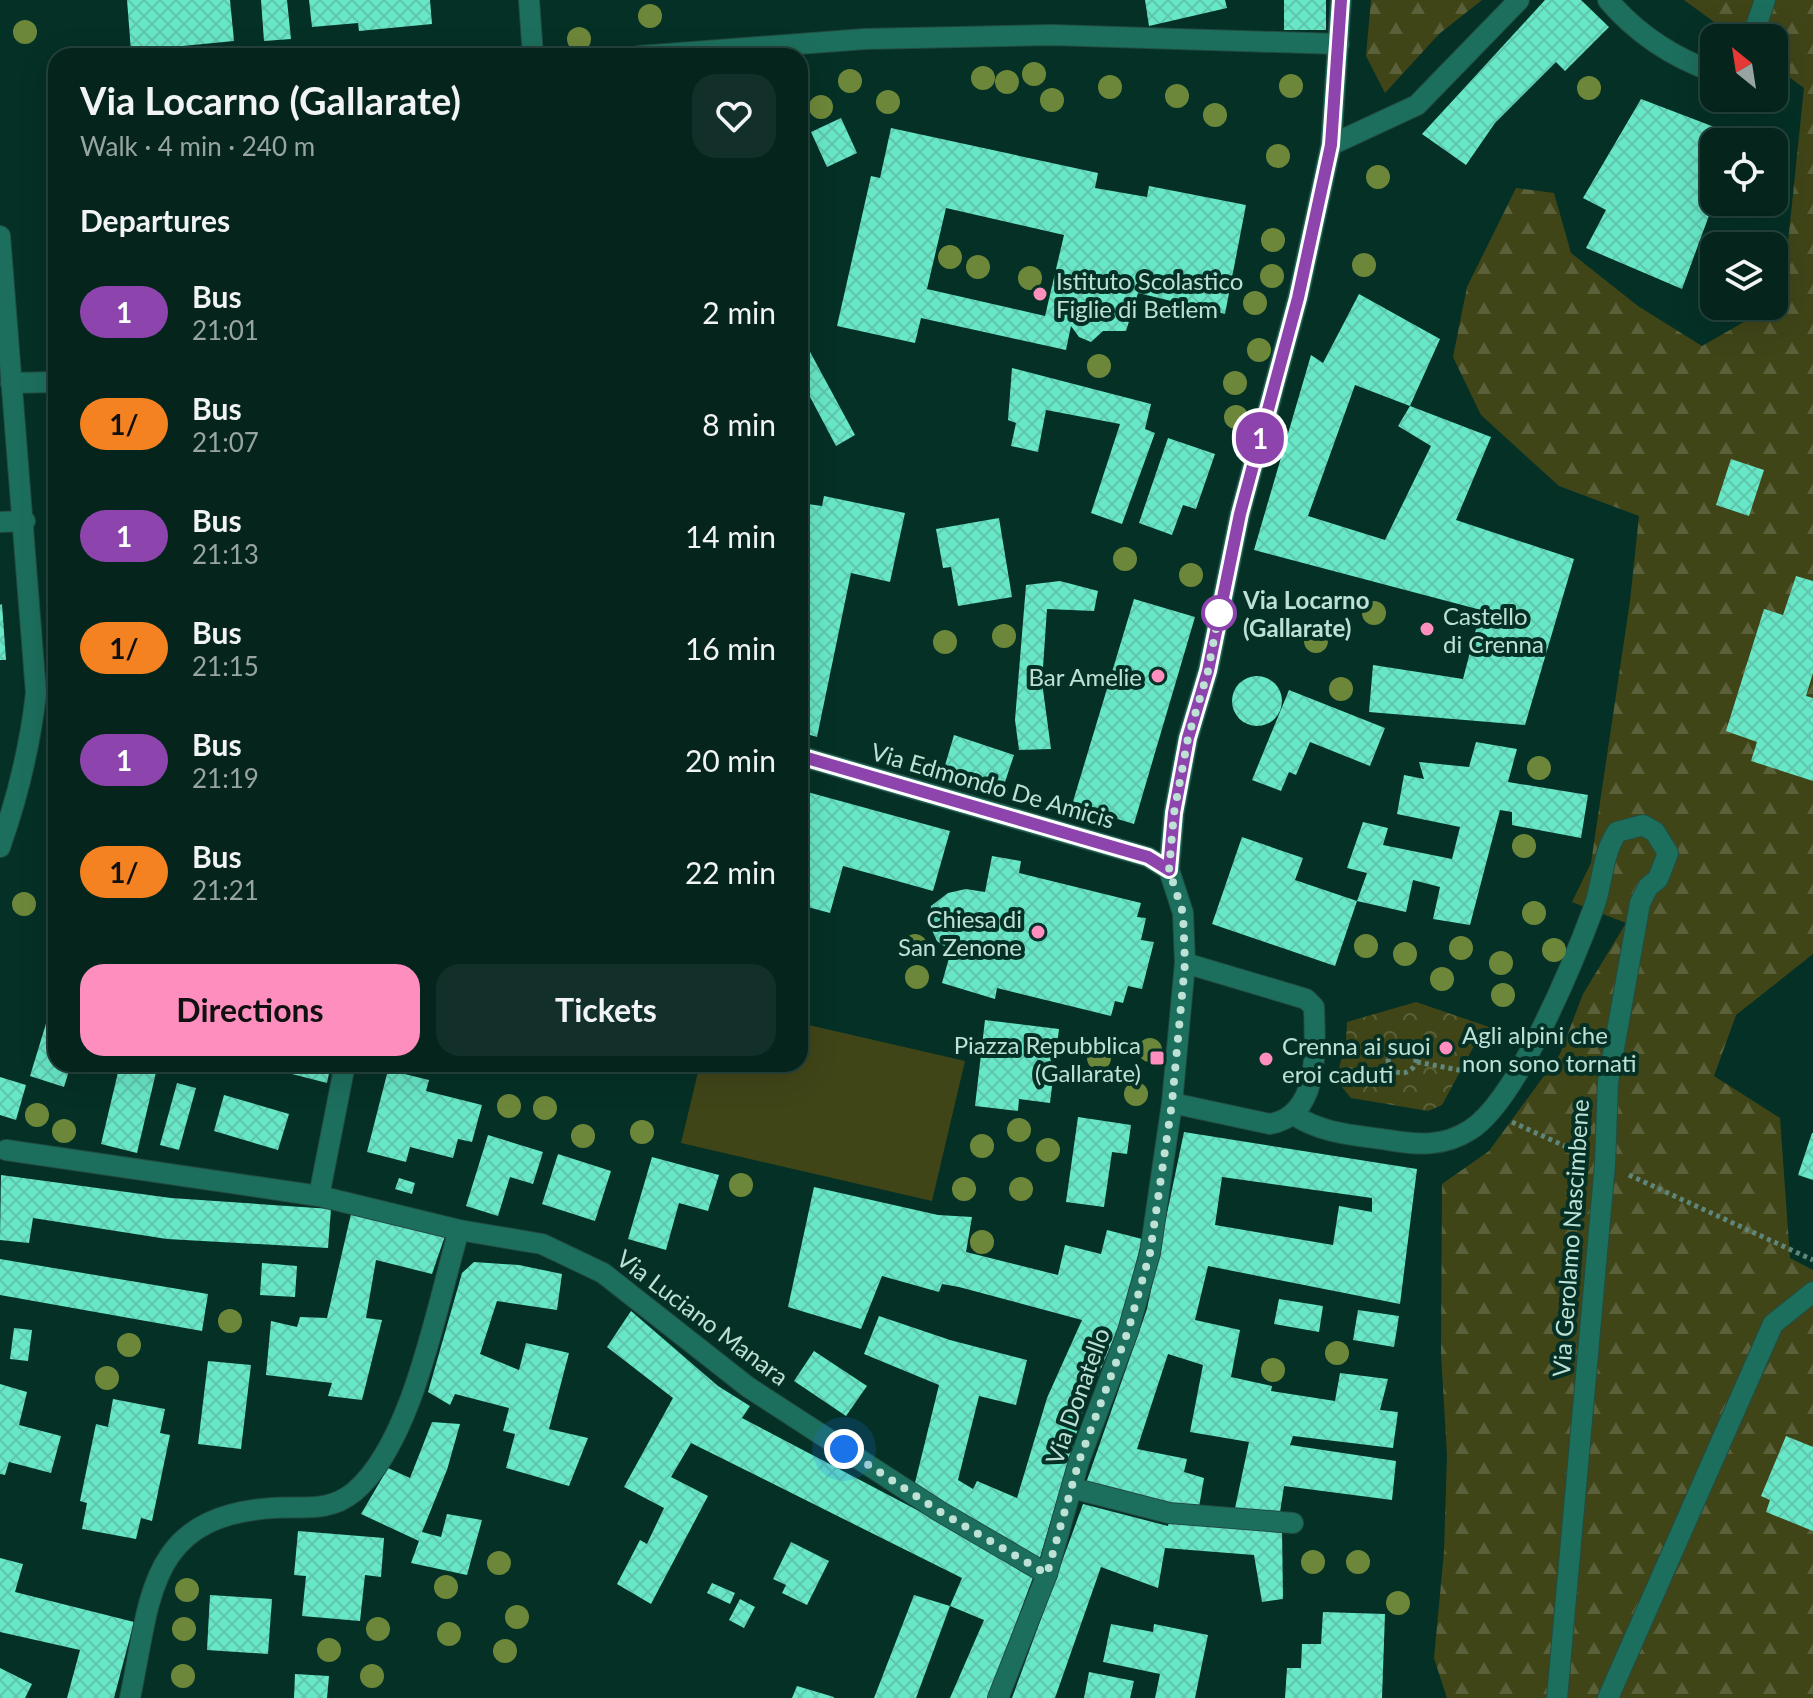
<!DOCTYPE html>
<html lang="en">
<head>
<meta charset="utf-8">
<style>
  body { margin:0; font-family:Lato,sans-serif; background:#123029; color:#f1f3f6; height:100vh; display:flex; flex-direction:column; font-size:30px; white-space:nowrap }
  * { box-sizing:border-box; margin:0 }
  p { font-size:26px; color:#97a4a3 }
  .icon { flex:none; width:44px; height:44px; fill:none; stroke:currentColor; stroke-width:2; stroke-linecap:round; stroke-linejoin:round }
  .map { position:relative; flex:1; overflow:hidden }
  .side { position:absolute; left:48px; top:48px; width:760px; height:1024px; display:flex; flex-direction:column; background:#04241c; border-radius:24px; box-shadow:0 8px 32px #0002,0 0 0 2px #25413b }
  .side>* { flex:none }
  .badge { padding:0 16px; border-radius:26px; font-size:28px; line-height:52px }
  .needle { width:52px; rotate:330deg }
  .controls { position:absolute; left:1700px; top:24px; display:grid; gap:16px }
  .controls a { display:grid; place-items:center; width:88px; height:88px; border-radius:16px; background:#04241c; box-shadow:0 8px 32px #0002,0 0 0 2px #25413b; font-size:40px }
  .you { position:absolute; width:40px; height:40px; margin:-20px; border:6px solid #fff; border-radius:50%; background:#1a73e8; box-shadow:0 0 0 12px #1a73e833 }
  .map>.badge { position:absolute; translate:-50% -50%; box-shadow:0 0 0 4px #fff }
  h2 { padding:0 32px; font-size:30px; line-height:72px }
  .round { display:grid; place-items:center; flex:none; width:84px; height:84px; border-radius:24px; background:#123029 }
  .headline { display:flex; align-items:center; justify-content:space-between; height:136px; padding:0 32px }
  h1 { font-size:38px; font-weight:700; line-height:60px }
  .button { display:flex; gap:16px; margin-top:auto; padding:16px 32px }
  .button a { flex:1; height:92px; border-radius:24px; background:#fe8ebd; color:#111; font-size:32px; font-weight:700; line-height:92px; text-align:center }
  .button a+a { background:#123029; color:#f1f3f6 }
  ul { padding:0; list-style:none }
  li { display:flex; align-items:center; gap:24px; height:112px; padding:0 32px }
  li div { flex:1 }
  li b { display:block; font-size:30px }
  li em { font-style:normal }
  li .badge { min-width:88px; font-weight:700; text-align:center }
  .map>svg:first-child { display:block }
</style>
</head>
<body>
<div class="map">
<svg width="1813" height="1698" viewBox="0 0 1813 1698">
  <defs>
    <pattern id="forest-firs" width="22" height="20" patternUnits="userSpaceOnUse" patternTransform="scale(2)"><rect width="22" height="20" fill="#404518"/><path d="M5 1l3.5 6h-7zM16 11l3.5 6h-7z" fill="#5a6039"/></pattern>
    <pattern id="park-crowns" width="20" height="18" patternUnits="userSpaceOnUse" patternTransform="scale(2)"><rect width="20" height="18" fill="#404518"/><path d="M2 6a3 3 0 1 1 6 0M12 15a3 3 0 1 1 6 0" fill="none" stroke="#5a6039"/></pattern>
    <pattern id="building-cross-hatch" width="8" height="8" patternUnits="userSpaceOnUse" patternTransform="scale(2)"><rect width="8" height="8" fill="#68e7c7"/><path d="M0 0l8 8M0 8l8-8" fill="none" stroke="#5fc6ac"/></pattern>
  </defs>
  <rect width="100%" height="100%" fill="#053026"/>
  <g fill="url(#forest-firs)">
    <path d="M1371,0h111l-43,34 -54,59 -19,-37z"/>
    <path d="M1684,0h129v954l-77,61 -22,61 66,42 10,140 23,12v428h-366l-13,-40 10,-106 3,-96 -6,-103 1,-169 47,-33 71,-97 23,-60 43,-71 -54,-21 19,-39 39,-262 9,-85 -80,-30 -78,-71 -28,-58 14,-70 49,-99 38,5 17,60 67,53 64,40 80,-46 22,-212 -30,-22v-28h-38z"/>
  </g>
  <path fill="url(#park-crowns)" d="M1416,1002l79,27 -10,21 -11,-4 -32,59 -14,6 -77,-13 -15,-18 10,-39 1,-19z"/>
  <path fill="#404518" d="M800,1023l165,38 -33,140 -251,-58 19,-79h100z"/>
  <g fill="url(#building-cross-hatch)" fill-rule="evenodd">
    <path d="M127,0h103l4,41 -103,10z"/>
    <path d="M261,0h26l4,39 -27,2z"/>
    <path d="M309,0h121l2,24 -73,7 -1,-8 -46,4z"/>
    <path d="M1145,0h80l2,8 -78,18z"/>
    <rect x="1284" y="0" width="42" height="30"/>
    <path d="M1545,0h36l28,27 -44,44 -9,-9 -61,61 -29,42 -44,-31z"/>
    <path d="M1641,99l97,37 -2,6h-22v60l-32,87 -96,-41 20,-38 -23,-12z"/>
    <path d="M841,118l16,35 -30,14 -16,-35z"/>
    <path d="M891,128l207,45 -3,15 52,9 2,-11 97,19 -21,109 -87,-21 -12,38h-23l-12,11 -12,-5 -8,-11 -5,24 -145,-32 -6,25 -78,-17 34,-150 9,2zM946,208l118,27 -19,81 -118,-27z"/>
    <path d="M1359,294l81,45 -30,67 -55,-21 -47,131 77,24 46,-94 -33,-20 12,-20 81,31 -35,83 118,39 -49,166 -156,-13 4,-47 90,14 18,-69 -227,-60 57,-195 12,8z"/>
    <path d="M802,337l53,98 -19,11 -36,-68z"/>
    <path d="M1012,368l139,36 -6,25 10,4 -33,91 -31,-11 29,-89 -74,-14 -8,42 -27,-6 5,-23 -8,-3z"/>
    <path d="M1168,438l47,16 -19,55 -13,-4 -11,30 -33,-12z"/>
    <path d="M1731,459l33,11 -15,46 -33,-11z"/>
    <path d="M824,496l81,17 -15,69 -39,-9 -34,164 -17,-5v-122l8,-37 -8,-2v-68l22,3z"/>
    <path d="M999,518l13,79 -54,9 -7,-39 -8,1 -7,-39z"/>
    <path d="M1796,576l17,5v92l-7,23 7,2v83l-62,-20 6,-19 -31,-11 38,-122 19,6z"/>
    <path d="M1060,581l38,10 -4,20 -47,-2 -5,73 9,67 -32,1 -4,-30 11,-135z"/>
    <path d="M1134,599l61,18 -61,207 -62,-19z"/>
    <path d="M2,604l4,56h-6v-55z"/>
    <circle cx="1257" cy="701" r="25"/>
    <path d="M1289,690l96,38 -15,38 -60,-24 -14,33 -7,-3 -8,19 -29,-11z"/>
    <path d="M954,735l60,20 -14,42 -59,-18z"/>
    <path d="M1476,742l41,7 -9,33 80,13 -7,43 -69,-13v-13l-12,-2 -30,115 -37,-6 7,-32 -27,-7 -7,32 -49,-11 10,-28 -20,-5 16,-46 25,6 -5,17 69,14 8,-32 -63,-13 7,-39 20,4 -5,-17 50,5z"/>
    <path d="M800,790l150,41 -17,60 -90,-25 -13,47 -30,-8z"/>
    <path d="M1242,837l61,21 -8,22 62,21 -22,65 -123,-42z"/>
    <path d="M992,856l29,5 -2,12 122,30 -4,14 9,1 -5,22 13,2 -12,47 -14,-3 -5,17 -8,-2 -4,15 -114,-28 -2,11 -53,-16 9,-32 -14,-10 -8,-17 2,-18 17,-13 18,-4 19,3z"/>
    <path d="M48,1017l8,2v45h15l-7,23 -34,-11z"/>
    <path d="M985,1020l74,9 -9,74 -31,-4 -1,12 -43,-5z"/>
    <path d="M120,1064h38l-21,89 -36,-9z"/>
    <path d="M253,1064h78l-4,19z"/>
    <path d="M388,1070l41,10 -3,11 56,14 -10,37 -14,-3 -5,19 -43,-11 -4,15 -39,-10z"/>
    <path d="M0,1077l26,8 -10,35 -16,-5z"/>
    <path d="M177,1083l19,5 -17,62 -19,-5z"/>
    <path d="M224,1095l65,19 -11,36 -64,-19z"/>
    <path d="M1078,1117l53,8 -4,29 -15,-2 -8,55 -38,-5z"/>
    <path d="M1184,1132l233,37 -17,135 -192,-38 -13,54 45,10 -9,47 41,9 -1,5 64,10 5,-28 48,6 -8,31 18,2 -5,36 -100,-12 -3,9 106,16 -4,39 -108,-14 -5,33 -45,-6 15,-71 -59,-10 13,-67 -35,-11 -31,95 50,10 -3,13 20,6 -5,29 -23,-4 -2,6 -88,-26 61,-174zM1222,1177l150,21v14l-33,-6 -6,39 -118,-20z"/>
    <path d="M1812,1133h1v47l-15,-5z"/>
    <path d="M488,1135l55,17 -10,32 -23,-7 -12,39 -32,-10z"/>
    <path d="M558,1154l53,17 -16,50 -53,-17z"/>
    <path d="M652,1157l67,18 -11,36 -29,-8 -13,47 -38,-11z"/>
    <path d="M1,1175l170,23 160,11 -3,39 -161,-9 -134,-21 -4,25 -29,-3z"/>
    <path d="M399,1178l16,5 -3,11 -17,-5z"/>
    <path d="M814,1187l124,28 34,2 -6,35 92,23 7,-30 36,9 6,-24 35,9 -19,78 -40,94 -44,150 -125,-74 25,-102 -75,-31 15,-38 71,24 77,20 -11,45 -37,-9 -21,84 15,9 4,-8 40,17 30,-100 35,-78 -123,-33 -17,-3 -3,8 -57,-16 -21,53 -73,-22z"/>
    <path d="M351,1214l94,22 -13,38 -56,-14 -10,58 16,2 -20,80 -34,-4 4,-13 -66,-8 5,-54 26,6 3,-10 27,1z"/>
    <path d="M0,1259l208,35 -6,37 -202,-36z"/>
    <path d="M474,1262l45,3 43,9 -5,36 -60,-9 -17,53 39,16 7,-27 43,10 -20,76 39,9 -19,48 -63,-18 9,-34 -12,-3 6,-23 -54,-14 -5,11 -22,-13 34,-119z"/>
    <path d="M262,1263l35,3 -2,31 -35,-2z"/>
    <path d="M1279,1299l44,7 -4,26 -45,-8z"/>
    <path d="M1358,1310l41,6 -5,31 -41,-7z"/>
    <path d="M631,1311l87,75 32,20 -8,12 293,154 -47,126h-38l34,-78 -34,-14 12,-28 -271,-135 -20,34 37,19 -57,108 -34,-20 23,-44 7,4 17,-36 -40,-21 49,-89 -66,-51z"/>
    <path d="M14,1328l18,2 -4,31 -18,-2z"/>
    <path d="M814,1351l53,35 -21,30 -52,-35z"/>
    <path d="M208,1361l43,4 -10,84 -43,-5z"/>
    <path d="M0,1384l27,8 -8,33 42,11 -10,37 -42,-11 -4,13 -5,-1z"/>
    <path d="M113,1399l52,10 -5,24 10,2 -18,86 -11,-3 -5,21 -54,-10 5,-26 -7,-2 16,-77 12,3z"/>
    <path d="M432,1422l28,2 -13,46 -25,62 19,5 6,-23 35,6 -15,55 -56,-12 8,-22 -58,-27 27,-46 22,10z"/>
    <path d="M1786,1436l27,11v84l-47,-19 4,-12 -9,-4z"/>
    <path d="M1083,1504l85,22 2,-8 112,11 1,70 -21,3 -8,-47 -89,-7 -7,40 -57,-21 -46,131h-43z"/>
    <path d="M298,1531l86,7 -3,39 -16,-2 -5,46 -58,-5 4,-40 -12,-1z"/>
    <path d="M791,1542l38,19 -22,44 -25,-12 4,-8 -13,-6z"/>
    <path d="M0,1558l23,6 -8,28 119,30 -20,76h-47l13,-48 -80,-18z"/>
    <path d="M712,1583l23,10 -5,11 -23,-11z"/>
    <path d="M210,1595l62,4 -4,55 -61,-4z"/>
    <path d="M914,1595l36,11 -34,92h-42z"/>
    <path d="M740,1599l15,8 -11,21 -15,-8z"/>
    <path d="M1323,1612l62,2 -3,84h-97l2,-30h14l1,-24h19z"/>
    <path d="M1111,1624l42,8 1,-8 54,11 -13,63h-40l5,-24 -57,-12z"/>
    <path d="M0,1668l32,16 -7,14h-25z"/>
    <path d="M1089,1672l45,9 -4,17h-46z"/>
    <path d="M295,1674l34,2 -2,22h-33z"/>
    <path d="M797,1686l37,11v1h-42z"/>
  </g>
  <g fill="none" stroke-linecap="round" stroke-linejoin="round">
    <g stroke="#224c42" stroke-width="22">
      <g id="minor">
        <path d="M529,0l4,56"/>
        <path d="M1608,0c29,34 64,57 106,72"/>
        <path d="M1752,38l13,-38"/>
        <path d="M640,56l225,-17 187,-4 287,9"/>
        <path d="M1331,145l86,-40 102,-105"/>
        <path d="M0,236l36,457c-6,54 -18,103 -36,154"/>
        <path d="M11,383l45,-1"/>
        <path d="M0,522l25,-1"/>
        <path d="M800,756l348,101 21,13"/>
        <path d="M1172,1103l98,21c51,-9 45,-77 44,-117l-8,-8 -121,-36"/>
        <path d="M1294,1115c29,19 61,20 94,25 29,5 56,7 82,-10 47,-29 104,-169 124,-223 9,-25 8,-52 23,-75l26,-7 12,7 13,21 -10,26 -10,8 -8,16 -32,179 -3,82 -48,534"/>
        <path d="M6,1150l313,46 140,34 83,14 61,29 145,114 191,124 108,63"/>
        <path d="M319,1196l26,-132"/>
        <path d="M1072,1488l97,25 124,10"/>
        <path d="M130,1698c21,-100 17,-182 143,-190 30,-2 55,5 81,-16 59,-49 83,-188 105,-262"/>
        <path d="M998,1698l49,-124 32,-113 49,-130 22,-78 22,-150 13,-140 -2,-50 -14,-43 5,-57 14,-75 20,-67 32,-157 58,-216 33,-153 10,-145"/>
        <path d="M1608,1698l165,-374 40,-32"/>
      </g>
    </g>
    <g stroke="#5f867b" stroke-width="5" stroke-dasharray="4 4" stroke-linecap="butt">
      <circle cx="1402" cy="1059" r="14"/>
      <path d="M1339,1051l49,5"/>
      <path d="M1417,1062l58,11"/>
      <path d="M1512,1122l68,31"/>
      <path d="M1629,1175l184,85"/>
    </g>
    <use href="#minor" stroke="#1d6f5d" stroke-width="20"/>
  </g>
  <g fill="#6d873a">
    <circle cx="650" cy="16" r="12"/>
    <circle cx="25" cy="32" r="12"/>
    <circle cx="579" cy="39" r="12"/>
    <circle cx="1034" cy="74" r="12"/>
    <circle cx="983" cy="78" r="12"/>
    <circle cx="850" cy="81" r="12"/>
    <circle cx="1007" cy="82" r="12"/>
    <circle cx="1291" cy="86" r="12"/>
    <circle cx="1110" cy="87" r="12"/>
    <circle cx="1589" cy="88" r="12"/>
    <circle cx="1177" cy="96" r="12"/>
    <circle cx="1052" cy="100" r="12"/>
    <circle cx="888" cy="102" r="12"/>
    <circle cx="821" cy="107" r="12"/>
    <circle cx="1215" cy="115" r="12"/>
    <circle cx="1278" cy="156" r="12"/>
    <circle cx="1378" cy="177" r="12"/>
    <circle cx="1273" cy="240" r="12"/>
    <circle cx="950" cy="257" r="12"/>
    <circle cx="1364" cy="265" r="12"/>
    <circle cx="978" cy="267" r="12"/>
    <circle cx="1272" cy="276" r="12"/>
    <circle cx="1030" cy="278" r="12"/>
    <circle cx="1255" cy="303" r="12"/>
    <circle cx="1259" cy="350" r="12"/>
    <circle cx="1099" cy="366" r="12"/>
    <circle cx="1235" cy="383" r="12"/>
    <circle cx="1236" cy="417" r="12"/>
    <circle cx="1125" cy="559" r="12"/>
    <circle cx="1191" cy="575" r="12"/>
    <circle cx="1374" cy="613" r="12"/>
    <circle cx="1004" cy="636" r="12"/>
    <circle cx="1316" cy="641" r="12"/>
    <circle cx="945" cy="642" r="12"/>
    <circle cx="1341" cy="689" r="12"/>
    <circle cx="1539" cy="768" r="12"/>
    <circle cx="1524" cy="846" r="12"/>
    <circle cx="24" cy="904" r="12"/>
    <circle cx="1534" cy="913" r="12"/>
    <circle cx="915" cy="946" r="12"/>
    <circle cx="1366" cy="946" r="12"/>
    <circle cx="1461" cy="948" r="12"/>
    <circle cx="1554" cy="950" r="12"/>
    <circle cx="1405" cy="954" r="12"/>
    <circle cx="1501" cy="963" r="12"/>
    <circle cx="917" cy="977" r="12"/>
    <circle cx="1442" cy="979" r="12"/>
    <circle cx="1503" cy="995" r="12"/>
    <circle cx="1150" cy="1050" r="12"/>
    <circle cx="1099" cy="1058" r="12"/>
    <circle cx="1136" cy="1094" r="12"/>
    <circle cx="509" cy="1106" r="12"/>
    <circle cx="545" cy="1108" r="12"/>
    <circle cx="37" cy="1115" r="12"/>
    <circle cx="1019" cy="1130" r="12"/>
    <circle cx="64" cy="1131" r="12"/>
    <circle cx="642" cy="1132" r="12"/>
    <circle cx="583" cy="1136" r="12"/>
    <circle cx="982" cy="1146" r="12"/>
    <circle cx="1048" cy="1150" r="12"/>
    <circle cx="741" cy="1185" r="12"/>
    <circle cx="964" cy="1189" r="12"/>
    <circle cx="1021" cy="1189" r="12"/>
    <circle cx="982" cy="1242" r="12"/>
    <circle cx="230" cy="1321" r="12"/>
    <circle cx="129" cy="1345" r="12"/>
    <circle cx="1337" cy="1353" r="12"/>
    <circle cx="1273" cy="1370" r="12"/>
    <circle cx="107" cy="1378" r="12"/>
    <circle cx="1313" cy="1562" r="12"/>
    <circle cx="1358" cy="1562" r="12"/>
    <circle cx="499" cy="1563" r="12"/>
    <circle cx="446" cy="1587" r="12"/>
    <circle cx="187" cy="1590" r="12"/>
    <circle cx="1398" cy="1603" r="12"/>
    <circle cx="517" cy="1617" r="12"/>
    <circle cx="184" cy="1629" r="12"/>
    <circle cx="378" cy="1629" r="12"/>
    <circle cx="449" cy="1634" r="12"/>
    <circle cx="329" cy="1650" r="12"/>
    <circle cx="505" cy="1651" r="12"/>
    <circle cx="183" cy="1676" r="12"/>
    <circle cx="372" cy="1676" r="12"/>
  </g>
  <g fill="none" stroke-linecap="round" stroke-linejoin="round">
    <g stroke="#fff" stroke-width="18">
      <path id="line" d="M800,756l348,101 21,13 5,-57 14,-75 20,-67 32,-157 58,-216 33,-153 10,-145"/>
    </g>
    <use href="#line" stroke="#8e44ad" stroke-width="12"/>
    <path stroke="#bde1d5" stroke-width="8" stroke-dasharray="0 14.4" d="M844,1449l95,62 108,63 32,-113 49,-130 22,-78 22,-150 13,-140 -2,-50 -14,-43 5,-57 14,-75 20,-67 11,-58"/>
  </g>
  <g fill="#fe8ebd" stroke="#053026" stroke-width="3">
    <circle cx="1040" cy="294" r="8"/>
    <circle cx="1427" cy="629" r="8"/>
    <circle cx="1158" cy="676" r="8"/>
    <circle cx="1038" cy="932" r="8"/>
    <circle cx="1446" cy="1048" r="8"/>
    <rect x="1149" y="1050" width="16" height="16" rx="4"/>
    <circle cx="1266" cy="1059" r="8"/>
  </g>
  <circle fill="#fff" stroke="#8e44ad" stroke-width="4" cx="1219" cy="613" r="16"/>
  <g text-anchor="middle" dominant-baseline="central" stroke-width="8" stroke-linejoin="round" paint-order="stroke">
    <g font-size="24" fill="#bde1d5" stroke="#053026" text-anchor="start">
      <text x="1056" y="280">Istituto Scolastico<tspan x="1056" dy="28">Figlie di Betlem</tspan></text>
      <text x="1443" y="615">Castello<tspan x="1443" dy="28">di Crenna</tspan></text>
      <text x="1142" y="676" text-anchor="end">Bar Amelie</text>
      <text x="1022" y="918" text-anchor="end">Chiesa di<tspan x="1022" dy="28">San Zenone</tspan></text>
      <text x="1462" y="1034">Agli alpini che<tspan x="1462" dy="28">non sono tornati</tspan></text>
      <text x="1141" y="1044" text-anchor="end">Piazza Repubblica<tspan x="1141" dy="28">(Gallarate)</tspan></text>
      <text x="1282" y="1045">Crenna ai suoi<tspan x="1282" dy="28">eroi caduti</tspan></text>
    </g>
    <g font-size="24" font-weight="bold" fill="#bde1d5" stroke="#053026" text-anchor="start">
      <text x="1243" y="599">Via Locarno<tspan x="1243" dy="28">(Gallarate)</tspan></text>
    </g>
    <g font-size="24" fill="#bde1d5" stroke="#053026">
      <text transform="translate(993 785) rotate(16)">Via Edmondo De Amicis</text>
      <text transform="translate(1570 1238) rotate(-86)">Via Gerolamo Nascimbene</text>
      <text transform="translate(703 1317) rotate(37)">Via Luciano Manara</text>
      <text transform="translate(1077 1396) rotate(-70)">Via Donatello</text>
    </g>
  </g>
</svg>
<div class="controls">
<a><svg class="needle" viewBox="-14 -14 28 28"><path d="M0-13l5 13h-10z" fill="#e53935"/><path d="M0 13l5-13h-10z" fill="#97a4a3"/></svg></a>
<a><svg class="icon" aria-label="locate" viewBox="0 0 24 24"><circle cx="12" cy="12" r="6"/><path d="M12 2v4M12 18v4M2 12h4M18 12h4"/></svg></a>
<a><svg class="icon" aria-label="layers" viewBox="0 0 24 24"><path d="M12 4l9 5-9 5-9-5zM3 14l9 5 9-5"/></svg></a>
</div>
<div class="you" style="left:844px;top:1449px"></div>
<b class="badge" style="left:1260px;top:438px;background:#8e44ad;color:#fff">1</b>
<section class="side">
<div class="headline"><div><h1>Via Locarno (Gallarate)</h1><p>Walk · 4 min · 240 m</p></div><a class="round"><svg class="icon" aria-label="heart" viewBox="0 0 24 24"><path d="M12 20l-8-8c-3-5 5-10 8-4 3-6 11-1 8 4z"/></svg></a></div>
<h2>Departures</h2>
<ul>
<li><span class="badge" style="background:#8e44ad;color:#fff">1</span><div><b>Bus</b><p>21:01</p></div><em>2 min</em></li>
<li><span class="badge" style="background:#f58220;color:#111">1/</span><div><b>Bus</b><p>21:07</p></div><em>8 min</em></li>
<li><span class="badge" style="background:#8e44ad;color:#fff">1</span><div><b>Bus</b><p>21:13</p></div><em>14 min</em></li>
<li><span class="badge" style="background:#f58220;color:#111">1/</span><div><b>Bus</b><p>21:15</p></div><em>16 min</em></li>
<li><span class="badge" style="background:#8e44ad;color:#fff">1</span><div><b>Bus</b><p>21:19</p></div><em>20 min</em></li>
<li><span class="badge" style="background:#f58220;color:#111">1/</span><div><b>Bus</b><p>21:21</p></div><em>22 min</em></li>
</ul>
<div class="button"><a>Directions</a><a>Tickets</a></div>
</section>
</div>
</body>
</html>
